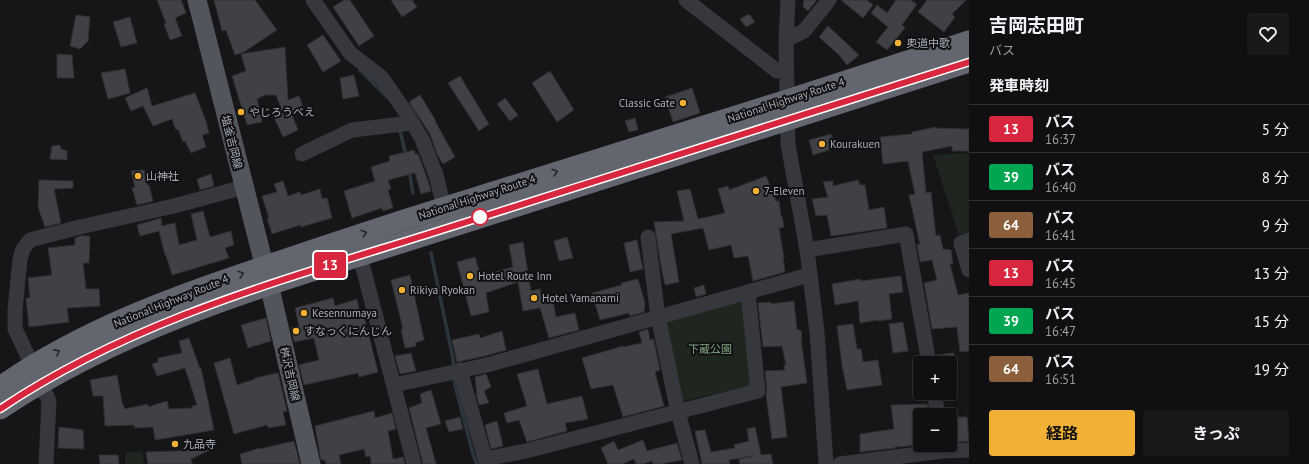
<!DOCTYPE html>
<html lang="ja">
<head>
<meta charset="utf-8">
<style>
  body { margin:0; font-family:"PT Sans","Noto Sans JP",sans-serif; background:#19191b; color:#f1f3f6; height:100vh; display:flex; flex-direction:column; font-size:15px; white-space:nowrap }
  * { box-sizing:border-box; margin:0 }
  p { font-size:13px; color:#9c9d9f }
  .icon { flex:none; width:22px; height:22px; fill:none; stroke:currentColor; stroke-width:2; stroke-linecap:round; stroke-linejoin:round }
  .map { position:relative; flex:1; overflow:hidden }
  .drawer { display:flex; flex-direction:column; background:#101012; width:340px }
  .drawer>* { flex:none }
  .badge { padding:0 8px; border-radius:3px; font-size:14px; line-height:26px }
  .buttons { position:absolute; left:913px; top:356px; display:grid; gap:8px }
  .buttons a { display:grid; place-items:center; width:44px; height:44px; border-radius:4px; background:#101012; box-shadow:0 2px 6px #0003,0 0 0 1px #303032; font-size:20px }
  .map>.badge { position:absolute; translate:-50% -50%; box-shadow:0 0 0 2px #fff }
  h2 { padding:0 20px; font-size:15px; line-height:36px }
  .round { display:grid; place-items:center; flex:none; width:42px; height:42px; border-radius:4px; background:#19191b }
  .overview { display:flex; align-items:center; justify-content:space-between; height:68px; padding:0 20px }
  h1 { font-size:19px; font-weight:700; line-height:30px }
  .action { display:flex; gap:8px; margin-top:auto; padding:8px 20px }
  .action a { flex:1; height:46px; border-radius:4px; background:#f2b134; color:#111; font-size:16px; font-weight:700; line-height:46px; text-align:center }
  .action a+a { background:#19191b; color:#f1f3f6 }
  ul { padding:0; list-style:none }
  li { display:flex; align-items:center; gap:12px; height:48px; padding:0 20px; border-top:1px solid #303032 }
  li div { flex:1 }
  li b { display:block; font-size:15px }
  li em { font-style:normal }
  li .badge { min-width:44px; font-weight:700; text-align:center }
  main { display:flex; flex:1; min-height:0 }
  .map>svg:first-child { display:block }
</style>
</head>
<body>
<main>
<div class="map">
<svg width="969" height="464" viewBox="0 0 969 464">
  <rect width="100%" height="100%" fill="#161618"/>
  <g fill="#1e261f">
    <path d="M969,153v79l-10,3 -26,-80z"/>
    <path d="M744,299l9,86 -70,16 -20,-82z"/>
    <path d="M142,451l2,13h-19l1,-11z"/>
  </g>
  <g fill="none" stroke-linecap="round" stroke-linejoin="round">
    <g stroke="#2c353c" stroke-width="3.5">
      <path d="M360,70l27,27"/>
      <path d="M400,130l6,26"/>
      <path d="M409,170l4,23"/>
      <path d="M431,253l22,106 1,9"/>
      <path d="M454,376l1,9 18,69 4,10"/>
    </g>
  </g>
  <g fill="#404145" stroke="#303034">
    <path d="M157,0h24l5,13 -11,5 7,18 -12,4 -6,-16 2,-1z"/>
    <path d="M214,0h41l22,30 -33,22 -9,3 -9,-25 -4,1z"/>
    <path d="M344,0h6l24,36 -15,10 -26,-39z"/>
    <path d="M391,0h21l5,7 -15,10z"/>
    <path d="M804,0h13l-9,11 -5,-4z"/>
    <path d="M841,0h26l6,5 -10,13z"/>
    <path d="M896,0h14l7,4 -15,21 3,3 -18,22 -11,-8 12,-15 -17,-14 6,-8 10,8z"/>
    <path d="M927,0h39l-14,14 3,3 -11,15 -26,-20z"/>
    <path d="M749,14l6,8 -9,5 -6,-8z"/>
    <path d="M76,15l14,2 -2,24 -8,8 -10,-3z"/>
    <path d="M130,17l7,26 -16,4 -8,-25z"/>
    <path d="M828,26l31,29 -12,10 -8,-10 -20,-18z"/>
    <path d="M323,35l18,26 -18,11 -16,-27z"/>
    <path d="M285,47l3,53 11,-4 4,11 -12,5 7,18 -15,7 -11,-24 9,-5 -5,-13h-11l-8,4 5,23 -15,3 -15,-49 14,-5 -5,-17z"/>
    <path d="M57,54l15,1 2,23h-17z"/>
    <path d="M125,69l5,24 -22,6 -7,-26z"/>
    <path d="M550,71l24,39 -17,12 -25,-39z"/>
    <path d="M354,75l5,21 -16,3 -3,-21z"/>
    <path d="M460,76l29,48 -10,7 -31,-48z"/>
    <path d="M147,88l5,18 43,-13 11,28 3,12 -7,2 4,12 -15,6 -6,-12 -2,1 -5,-13 -2,1 -4,-11 -19,7 -10,-20 -12,5 -6,-13z"/>
    <path d="M692,88l8,25 -27,9 -8,-25z"/>
    <path d="M420,95l16,26h-1l20,36 -12,7 -6,-10 -7,-20 -21,-32z"/>
    <path d="M505,98l13,17 -8,6 -13,-17z"/>
    <path d="M635,118l3,12 -9,2 -4,-11z"/>
    <path d="M936,127v1l33,1v22h-17v-5l-30,6 4,41 5,-1 5,44 4,-1 3,14 8,1 2,14h-3l8,31 11,-2v58l-9,1 -3,-25 -25,2 -8,-46 13,-3 -5,-20 -12,2 -3,-18 3,1 -11,-50 6,-1 -7,-33 -25,3 -3,-27 32,-3v-2z"/>
    <path d="M831,134l4,14 -22,7 -4,-15z"/>
    <path d="M60,145l1,4 6,2v9l-17,-1 2,-13z"/>
    <path d="M414,150l1,4h3l9,24 4,13 -10,3 -6,-21 -27,7 3,9 -3,1 5,18 -10,3 -1,-3 -30,10 -8,-27 31,-10 -4,-14 19,-6 -1,-5z"/>
    <path d="M144,170l3,15h2l4,16 -16,4 -5,-17 3,-1 -4,-16z"/>
    <path d="M211,174l3,12 -14,4 -3,-11z"/>
    <path d="M766,176l10,25h3l2,15h1l2,11 -5,1 5,30h-1l2,14 -32,9 -5,-25 -14,2 -3,-13 -22,5 -6,-22 -32,6 8,48 -14,3 -4,-19 -7,-44 30,-1 -7,-30 13,-2 8,30 27,-6 -7,-24 10,-3 1,4z"/>
    <path d="M39,180l34,1v7l-19,1 7,34 -16,4 -7,-20z"/>
    <path d="M858,180l2,5h5l4,25 15,-3 3,21 -56,8 -4,-21 -11,1 -4,-17 16,-2 -5,-15 10,-1v5z"/>
    <path d="M283,181l5,15 12,-4 1,3 19,-6 2,10 5,-1 5,20 -31,9 -1,-2 -28,9 -5,-16h2l-7,-22 15,-4 -3,-8z"/>
    <path d="M203,211l7,26 21,-6 3,14 -9,3 4,10 -57,17 -6,-20h-1l-6,-24 -19,5 -3,-11 24,-7 1,8 13,-3 4,22 18,-5 -6,-26z"/>
    <path d="M80,236h10l-1,27h-6l3,26h13l1,17 -33,2 2,14 -40,5 -3,-29h4l-2,-20 24,-3 -4,-27 27,-3v-7z"/>
    <path d="M567,237l6,21 -14,3 -5,-20z"/>
    <path d="M637,240l6,29 -13,3 -6,-29z"/>
    <path d="M523,242l8,49 9,-2 2,9 10,-2 4,21 19,-4 4,17 -30,8 -9,-30 -17,3 -5,-29 -32,11 3,19 -18,4 -14,-54 18,-5 6,19 32,-9 -4,-22z"/>
    <path d="M410,275l14,65 -9,3 1,3 -11,2 -4,-19h2l-12,-49z"/>
    <path d="M901,276l2,16 -14,2 3,25 -14,2 -1,-1 -17,3 -2,-22 -23,4 -3,-21 28,-5 1,2z"/>
    <path d="M638,279l7,24 -1,9 -14,4 -1,-3 -29,7 -8,-27 30,-8 -1,-2z"/>
    <path d="M704,285l2,9 -10,3 -2,-9z"/>
    <path d="M333,298l2,8 22,-7 3,14 3,-1 15,60 -19,5 -1,-4 -54,12 -5,-20 20,-5 -5,-22 -20,4 -3,-14 8,-2 -4,-18z"/>
    <path d="M794,301l3,29h4l1,9h-1l6,44 -26,4 6,50 -15,2 -6,-44 1,-5 -2,-19 20,-1 -1,-5h2l-4,-19 -19,1 -5,-44 13,-1v2z"/>
    <path d="M266,318l5,23 -23,7 -7,-23z"/>
    <path d="M903,322l5,29 -15,2 -4,-29z"/>
    <path d="M853,324l4,25h4l2,13 15,-2 4,25 -35,5 -5,-25 -5,-39z"/>
    <path d="M648,329l2,11 3,-1 1,2 6,29 -5,2 9,34 -41,11 -10,-32 -22,4 -9,-31 41,-12v1l19,-4 -3,-11z"/>
    <path d="M502,331l4,19 -21,6 -28,6 -5,-22 27,-6 1,4z"/>
    <path d="M189,338l11,31 1,-1 13,62 -59,10 -2,-13 -18,1 -1,-3 -29,1 -2,-30h-10l-3,-16 27,-5 5,27 3,7 23,-5v3l19,-6 2,8 24,-1 -1,-2 5,-1 -12,-37 -28,8 -5,-12 6,-2v-4l24,-5 -3,-12z"/>
    <path d="M411,353l5,18 -16,3 -5,-18z"/>
    <path d="M954,353l1,10h-17l-1,-8z"/>
    <path d="M230,358l7,27 18,-6v-1l23,-5 9,38 -4,1 3,13 -18,3 -1,-3 -33,9 -20,-71z"/>
    <path d="M538,369l9,35 35,-8 6,23 -23,4 2,8 -40,11 -8,-22 -12,3 -3,-10 23,-7 -10,-32z"/>
    <path d="M486,374l5,13 -7,4 5,12 -10,2 -3,-11h1l-2,-17z"/>
    <path d="M431,390l10,34 -15,4 10,36h-13l-14,-56 13,-5 -2,-9z"/>
    <path d="M927,404l1,11h-8v30l-25,2v1l-35,4v-18l34,-5 -3,-24z"/>
    <path d="M374,411l1,7 17,-5 4,16 -8,2 5,28 10,-2 2,7h-34l-1,-8 -4,1 -2,-8 -25,6 2,9h-15l-1,-4h-4l-6,-34z"/>
    <path d="M460,417l3,12 -14,3 -4,-11z"/>
    <path d="M953,417h14l2,24 -14,1z"/>
    <path d="M497,421l6,25 -12,3 -6,-24z"/>
    <path d="M59,427l24,3 1,19 -26,-1z"/>
    <path d="M755,427l6,28 10,-1 2,10h-33l-1,-5 14,-3 -24,4 1,4h-28l-7,-33 10,-1 6,22 24,-4 -1,-3 15,-4 -2,-12z"/>
    <path d="M643,440l4,11 30,-8 5,17 -21,4h-8l-1,-3 -9,3h-7l-2,-5 -11,5h-15l-7,-16 13,-7 4,9z"/>
    <path d="M294,441l6,23h-58l-2,-10 20,-6v1z"/>
    <path d="M210,450l-19,9 1,5h-44l-2,-12z"/>
    <path d="M99,455h19l1,9h-19z"/>
  </g>
  <g fill="none" stroke-linecap="round" stroke-linejoin="round">
    <g stroke="#37383d" stroke-width="15">
      <path d="M313,0l37,53 32,25 25,36 15,25 14,36 8,32"/>
      <path d="M686,0l91,71 9,-3"/>
      <path d="M788,0l-2,40 2,104 19,106 10,82 9,132"/>
      <path d="M786,40l18,-9 25,-31"/>
      <path d="M302,154l50,-24 60,-7"/>
      <path d="M648,237l10,80 20,95 14,52"/>
      <path d="M969,240l-8,3 8,27"/>
      <path d="M807,250l99,-16 23,129"/>
      <path d="M360,256l54,208"/>
      <path d="M460,370l25,89 41,-8 232,-60 -10,-99"/>
      <path d="M394,385l93,-20 322,-90"/>
      <path d="M934,393l4,22"/>
      <path d="M46,464l3,-63 -34,-72v-19l5,-51 3,-10 7,-9 50,-13 94,-21 70,-19"/>
      <path d="M840,464l103,-13 26,-1"/>
    </g>
    <path stroke="#53555c" stroke-width="19" d="M197,0l72,284 42,180"/>
    <g stroke="#63666e" stroke-width="21">
      <path d="M0,387c80,-56 172,-90 263,-120 46,-16 92,-31 138,-46 128,-41 257,-80 386,-121 60,-19 121,-39 182,-59"/>
      <path d="M0,409c129,-87 279,-127 426,-174 181,-58 362,-114 543,-173"/>
    </g>
  </g>
  <defs><path id="oneway-chevron" d="M-2-3.5L2.5 0L-2 3.5" fill="none" stroke-width="1.6" stroke-linecap="round" stroke-linejoin="round"/></defs>
  <g stroke="#26262a">
    <use href="#oneway-chevron" transform="translate(555 172) rotate(-18)"/>
    <use href="#oneway-chevron" transform="translate(364 233) rotate(-18)"/>
    <use href="#oneway-chevron" transform="translate(241 274) rotate(-18)"/>
    <use href="#oneway-chevron" transform="translate(57 352) rotate(-28)"/>
  </g>
  <g fill="none" stroke-linecap="round" stroke-linejoin="round">
    <g stroke="#fff" stroke-width="9">
      <path id="line" d="M0,409c132,-89 286,-130 435,-177 178,-57 357,-112 534,-170"/>
    </g>
    <use href="#line" stroke="#d7263d" stroke-width="6"/>
  </g>
  <g fill="#f2b134" stroke="#111113" stroke-width="1.5">
    <circle cx="898" cy="43" r="4"/>
    <circle cx="683" cy="103" r="4"/>
    <circle cx="241" cy="112" r="4"/>
    <circle cx="822" cy="144" r="4"/>
    <circle cx="138" cy="176" r="4"/>
    <circle cx="756" cy="191" r="4"/>
    <circle cx="470" cy="276" r="4"/>
    <circle cx="402" cy="290" r="4"/>
    <circle cx="534" cy="298" r="4"/>
    <circle cx="304" cy="313" r="4"/>
    <circle cx="296" cy="331" r="4"/>
    <circle cx="175" cy="444" r="4"/>
  </g>
  <circle fill="#fff" stroke="#d7263d" stroke-width="2" cx="480" cy="217" r="8"/>
  <g text-anchor="middle" dominant-baseline="central" stroke-width="4" stroke-linejoin="round" paint-order="stroke">
    <g font-size="11" fill="#a8adb8" stroke="#111113" text-anchor="start">
      <text x="906" y="43">奥道中歌</text>
      <text x="675" y="103" text-anchor="end">Classic Gate</text>
      <text x="249" y="112">やじろうべえ</text>
      <text x="830" y="144">Kourakuen</text>
      <text x="146" y="176">山神社</text>
      <text x="764" y="191">7-Eleven</text>
      <text x="478" y="276">Hotel Route Inn</text>
      <text x="410" y="290">Rikiya Ryokan</text>
      <text x="542" y="298">Hotel Yamanami</text>
      <text x="312" y="313">Kesennumaya</text>
      <text x="304" y="331">すなっくにんじん</text>
      <text x="183" y="444">九品寺</text>
    </g>
    <g font-size="11" fill="#a8adb8" stroke="#111113">
      <text transform="translate(786 100) rotate(-18)">National Highway Route 4</text>
      <text transform="translate(232 142) rotate(76)">塩釜吉岡線</text>
      <text transform="translate(477 197) rotate(-18)">National Highway Route 4</text>
      <text transform="translate(171 301) rotate(-22)">National Highway Route 4</text>
      <text transform="translate(290 374) rotate(77)">桝沢吉岡線</text>
    </g>
    <g font-size="11" fill="#7fa381" stroke="#111113">
      <text x="710" y="349">下蔵公園</text>
    </g>
  </g>
</svg>
<div class="buttons">
<a>+</a>
<a>−</a>
</div>
<b class="badge" style="left:330px;top:265px;background:#d7263d;color:#fff">13</b>
</div>
<section class="drawer">
<div class="overview"><div><h1>吉岡志田町</h1><p>バス</p></div><a class="round"><svg class="icon" aria-label="heart" viewBox="0 0 24 24"><path d="M12 20l-8-8c-3-5 5-10 8-4 3-6 11-1 8 4z"/></svg></a></div>
<h2>発車時刻</h2>
<ul>
<li><span class="badge" style="background:#d7263d;color:#fff">13</span><div><b>バス</b><p>16:37</p></div><em>5 分</em></li>
<li><span class="badge" style="background:#00a651;color:#fff">39</span><div><b>バス</b><p>16:40</p></div><em>8 分</em></li>
<li><span class="badge" style="background:#8b5e3c;color:#fff">64</span><div><b>バス</b><p>16:41</p></div><em>9 分</em></li>
<li><span class="badge" style="background:#d7263d;color:#fff">13</span><div><b>バス</b><p>16:45</p></div><em>13 分</em></li>
<li><span class="badge" style="background:#00a651;color:#fff">39</span><div><b>バス</b><p>16:47</p></div><em>15 分</em></li>
<li><span class="badge" style="background:#8b5e3c;color:#fff">64</span><div><b>バス</b><p>16:51</p></div><em>19 分</em></li>
</ul>
<div class="action"><a>経路</a><a>きっぷ</a></div>
</section>
</main>
</body>
</html>
